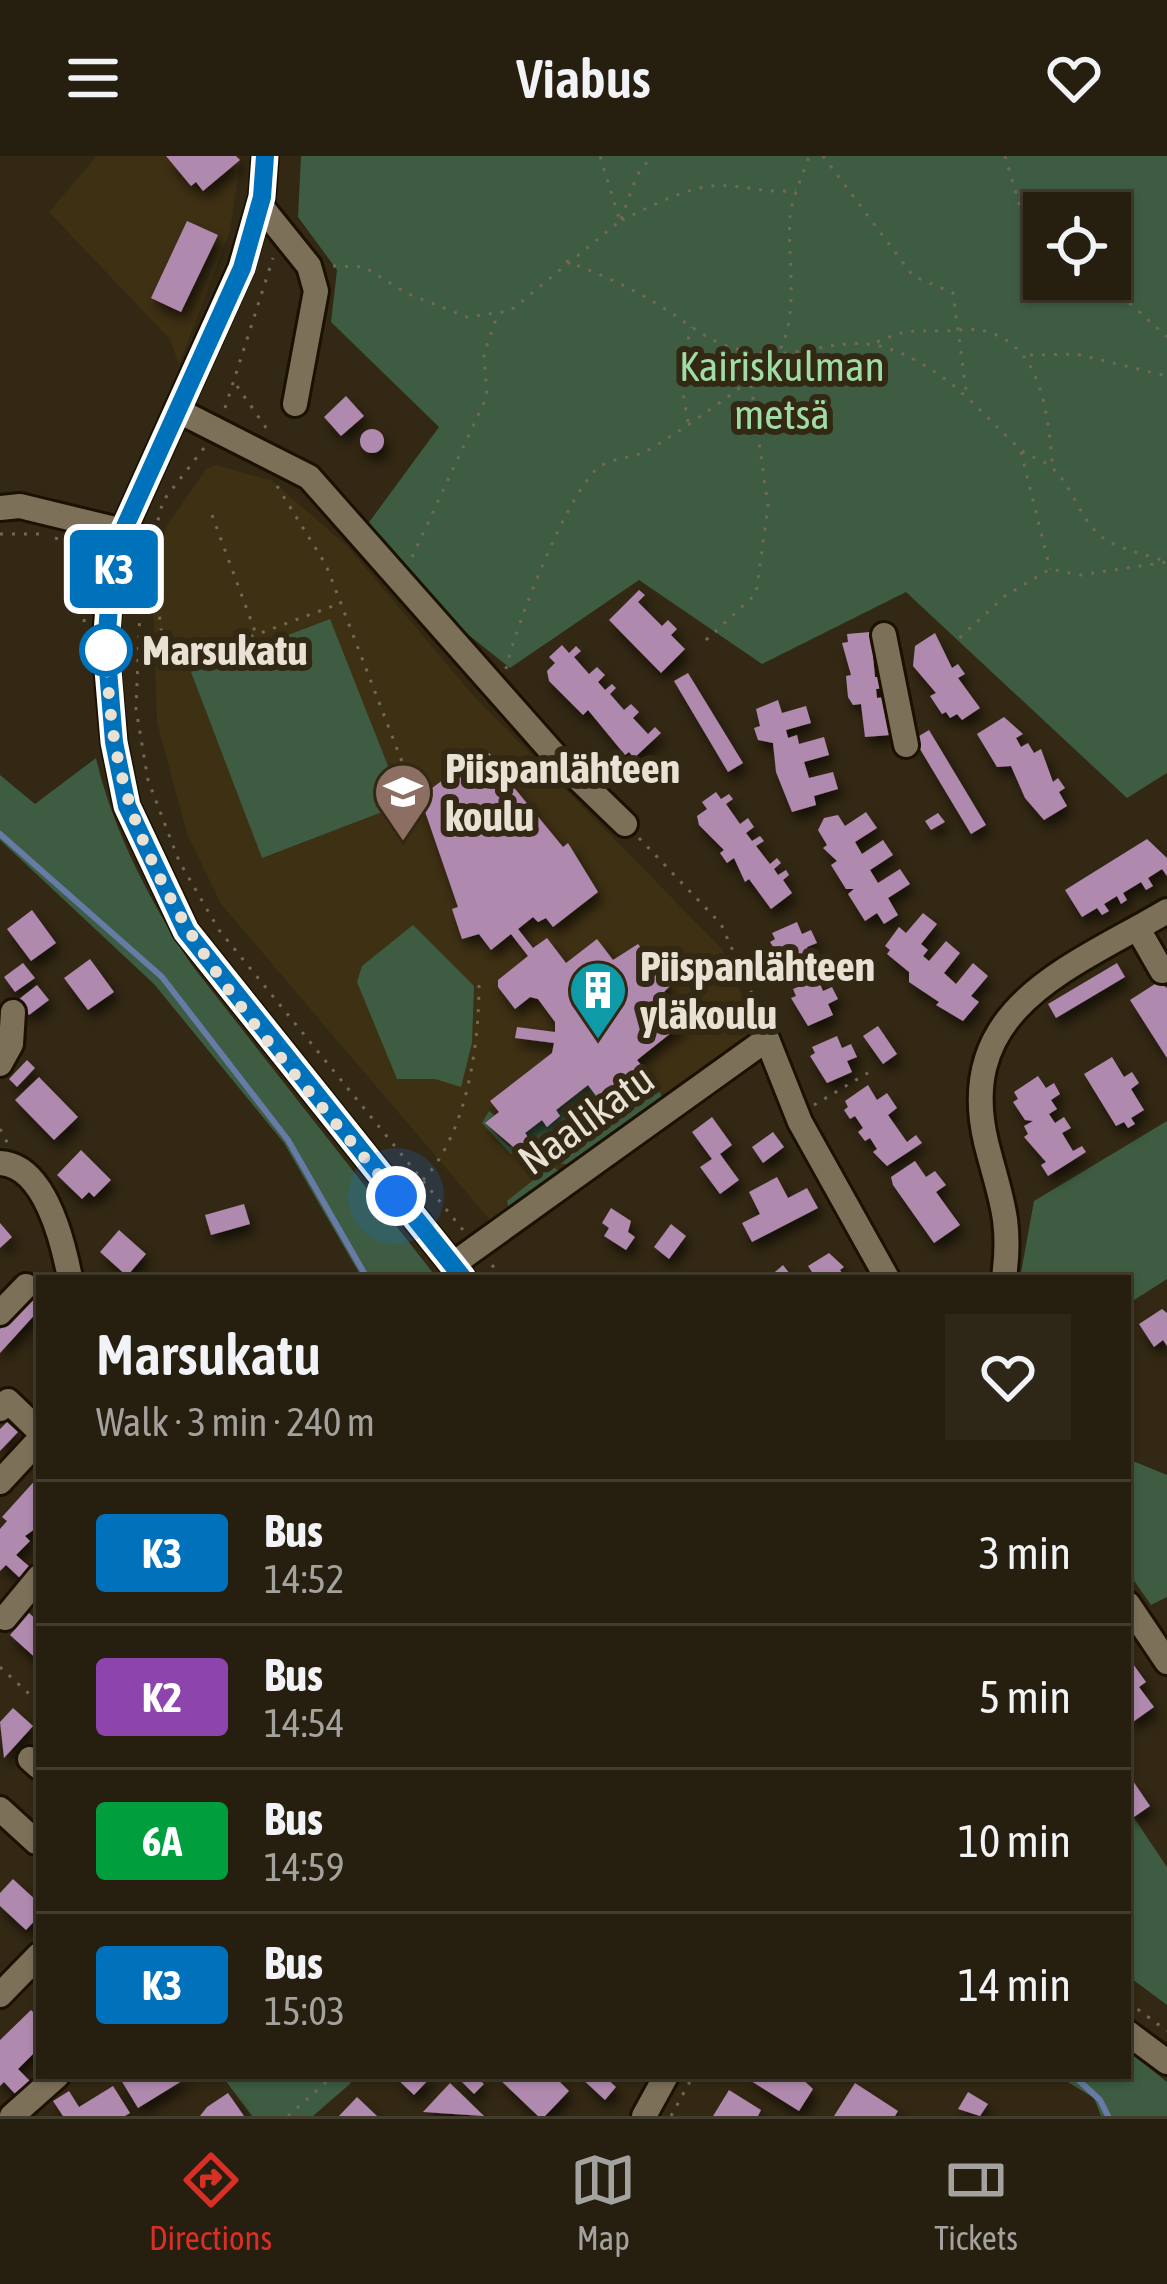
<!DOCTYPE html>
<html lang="en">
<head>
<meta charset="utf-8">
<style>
  body { margin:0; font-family:"Asap Condensed",sans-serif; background:#2e2717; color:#f1f3f6; height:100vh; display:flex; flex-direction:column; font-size:45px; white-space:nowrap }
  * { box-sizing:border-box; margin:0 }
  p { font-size:39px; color:#a4a29e }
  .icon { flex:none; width:66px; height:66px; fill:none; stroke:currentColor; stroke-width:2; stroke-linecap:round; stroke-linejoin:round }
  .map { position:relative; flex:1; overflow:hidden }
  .sheet { position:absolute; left:36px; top:1119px; width:1095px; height:804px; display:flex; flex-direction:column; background:#261e0e; border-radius:0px; box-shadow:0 3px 9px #0004,0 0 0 3px #423c2e }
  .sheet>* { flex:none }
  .badge { padding:0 24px; border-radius:9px; font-size:42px; line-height:78px }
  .fabs { position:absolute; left:1023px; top:36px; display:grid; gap:24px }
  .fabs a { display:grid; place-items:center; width:108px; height:108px; border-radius:0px; background:#261e0e; box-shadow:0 3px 9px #0004,0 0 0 3px #423c2e; font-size:60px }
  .you { position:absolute; width:60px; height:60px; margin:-30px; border:9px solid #fff; border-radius:50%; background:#1a73e8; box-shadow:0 0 0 18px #1a73e833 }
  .map>.badge { position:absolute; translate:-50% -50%; box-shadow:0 0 0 6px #fff }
  .round { display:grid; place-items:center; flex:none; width:126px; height:126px; border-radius:0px; background:#2e2717 }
  .summary { display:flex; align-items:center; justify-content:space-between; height:204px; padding:0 60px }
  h1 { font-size:57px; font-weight:600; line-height:90px }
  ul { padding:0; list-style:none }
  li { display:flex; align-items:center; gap:36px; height:144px; padding:0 60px; border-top:3px solid #423c2e }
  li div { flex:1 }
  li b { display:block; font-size:45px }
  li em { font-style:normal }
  li .badge { min-width:132px; font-weight:700; text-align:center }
  header { display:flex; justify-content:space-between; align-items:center; height:156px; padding:0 60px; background:#261e0e; font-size:54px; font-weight:600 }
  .dock { display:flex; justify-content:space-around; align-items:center; height:168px; border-top:3px solid #423c2e; background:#261e0e; font-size:33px; color:#a4a29e }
  .dock a { display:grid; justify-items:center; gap:6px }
  .dock .on { color:#d93025 }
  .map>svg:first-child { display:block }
</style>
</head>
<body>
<header><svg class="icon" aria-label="menu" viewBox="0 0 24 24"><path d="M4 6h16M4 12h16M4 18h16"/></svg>Viabus<svg class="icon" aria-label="heart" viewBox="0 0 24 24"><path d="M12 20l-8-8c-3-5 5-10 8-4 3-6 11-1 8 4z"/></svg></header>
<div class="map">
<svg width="1167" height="1960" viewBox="0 0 1167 1960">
  <defs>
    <filter id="shadow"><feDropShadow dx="4.5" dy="8" stdDeviation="6" flood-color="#0009"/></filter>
  </defs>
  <rect width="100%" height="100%" fill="#332813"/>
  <g fill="#3e3013">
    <path d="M97,0h144l-11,75 -51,134 -9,-26 -121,-127z"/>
    <path d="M216,309l56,16 75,65 126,149 249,254 16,37 16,45 -258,196 -275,-323 -34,-70 -30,-112 -4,-117 13,-78 40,-58z"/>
  </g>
  <g fill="#3d5c41" fill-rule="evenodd">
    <path d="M301,0h866v617l-40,25 -221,-206 -144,72 -123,-84 -129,88 -110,-88 -33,-55 72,-98 -108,-105 6,-52 -39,-53zM1044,57h66v66h-66z"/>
    <path d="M330,463l73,185 -141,54 -71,-186z"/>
    <path d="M96,602c17,73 54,143 95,206l246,314h-75l-78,-135 -130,-159 -154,-144v-65l35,29z"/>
    <path d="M413,769l61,61 -2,57 -11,44 -26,-8h-38l-40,-97 5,-16z"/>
    <path d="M654,926l11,20 -91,64 -63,-12 -29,-31 7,-12 6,5 -9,8 23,22 21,-6 -5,-7 17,-13 6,6 12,-9 -4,-7 32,-25 15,19 18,-13 4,3 11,-8 5,6z"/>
    <path d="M1167,965v158l-39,25v-26h-108l14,-77z"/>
    <path d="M551,1010l12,7 -54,36 -2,-8z"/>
    <path d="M1128,1303l39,16v122l-16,8 -23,-33z"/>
    <path d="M1128,1653l39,58v138l-39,-29z"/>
    <path d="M1128,1895l39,31v34h-66l-7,-18 -36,-22h70z"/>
    <path d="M222,1920h120l9,7 -38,33h-61z"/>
  </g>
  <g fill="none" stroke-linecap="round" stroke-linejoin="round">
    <g stroke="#667ba6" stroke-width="6">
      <path d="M0,678l162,143 126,163 79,138"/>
      <path d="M1074,1920l26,24 8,16"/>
    </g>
  </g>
  <g fill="#b089ae" filter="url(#shadow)">
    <path d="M166,0h70l4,4 -37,31 -7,-9 -5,4z"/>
    <path d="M187,65l31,14 -37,77 -30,-14z"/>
    <path d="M346,240l18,20 -23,20 -17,-19z"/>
    <circle cx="372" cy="285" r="12"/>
    <path d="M639,434l6,5 -7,7 24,24 6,-6 9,9 -6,6 14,14 -24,24 -52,-53z"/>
    <path d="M870,476l1,13 8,-1 1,11 -7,1 2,21h7l2,11 -8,1 1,9 9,-1 9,24 -7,1 2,13 -25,2 -4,-33 -8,1 -5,-8 -2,-21 5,-1 -9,-32 6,-1 -1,-8z"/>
    <path d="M935,477l17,35 6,-4 7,10 -7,4 22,30 -18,12 -5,-6 -7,4 -4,-6 -4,2 -12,-18 6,-3 -23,-27 2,-20z"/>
    <path d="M562,489l7,8 7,-7 5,5 -7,6 15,17 8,-7 8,8 -7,7 7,8 7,-6 4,4 -6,6 14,16 7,-6 8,8 -6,6 15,16 7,-7 6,6 -27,25 -5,-6 -4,3 -37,-45 -5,5 -34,-34 -2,-10 8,-8 -6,-6z"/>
    <path d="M688,517l55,90 -15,9 -54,-91z"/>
    <path d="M778,544l4,13 24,-7 5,17 -25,7 2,8 9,-3 2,9 25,-7 5,18 -25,7 5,16 24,-6 5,17 -24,7 2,9 -24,7 -16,-40 -3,-29 -15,-3 -4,-12 6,-2 -4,-17z"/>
    <path d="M1004,561l19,17 -7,4 5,9 7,-4 6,10 7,-4 12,33 5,-4 7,10 -6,4 8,14 -23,14 -19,-22 -14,-32 -14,1 -20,-33z"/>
    <path d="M929,574l57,95 -15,9 -57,-95z"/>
    <path d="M489,597l5,5 -6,6 9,12 5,-3 61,74 5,-4 30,49 -45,35 -7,-9 -8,4 -5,-5 -15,12 15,19 14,-10 19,25 31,-24 16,21 25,-16 32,42 -6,6 22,29 -49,39 12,15 -25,20 -3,-4 -18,14 -15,-20 -32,25 4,6 -13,11 -5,-7 -17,13 5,7 -13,10 -32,-27 14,-11 -9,-11 62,-48 2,-10 -39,-5 2,-11 38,5v-10l-17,-23 -8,-2 -15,12 -17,-22v-7l30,-24 -17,-22 -20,16 -12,-16 -17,5 -10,-30 6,-2 -38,-110 43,-32 3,4z"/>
    <path d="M716,636l5,7 8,-5 4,5 -7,5 14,20 8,-6 6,9 -8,6 6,8 8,-5 4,5 -8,5 14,18 7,-6 4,5 -7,6 4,6 8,-5 3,5 -6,5 9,13 -21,16 -22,-30 -4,3 -11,-24 -7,5 -7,-10 4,-3 -25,-25 -2,-9 10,-7 -5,-7z"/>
    <path d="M866,656l11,16 -22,14 7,12 21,-14 10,15 -23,15 8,13 22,-14 10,15 -22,14 10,17 -14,9 -7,-11 -12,8 -17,-27 6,-5h-8l-15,-24 6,-4 -14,-13 4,-3 -9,-15 6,-12 14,-3 7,11z"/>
    <path d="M938,657l7,9 -14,8 -6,-9z"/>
    <path d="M1147,683l20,19v18l-5,-7 -14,9 5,8 -7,4 -5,-8 -18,11 4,7 -6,4 -4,-8 -13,8 5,7 -7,4 -5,-7 -15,9 -17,-27z"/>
    <path d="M32,754l24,33 -25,18 -24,-32z"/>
    <path d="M923,757l14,11 -16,20 7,6 -5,6 6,5 17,-20 14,12 -16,20 12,11 17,-21 15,13 -17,20 8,6 -16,19 -27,-16 3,-3 -30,-20v-10l-22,-18 3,-4 -5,-4 14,-19 7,6z"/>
    <path d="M797,766l5,12 9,-4 6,13 -10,4 5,12 -25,10 -17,-27 5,-3 -3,-6z"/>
    <path d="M90,803l24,33 -26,18 -24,-32z"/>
    <path d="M23,807l12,15 -20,14 -11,-15z"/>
    <path d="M1117,807l8,14 -69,41 -8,-14z"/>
    <path d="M818,823l5,12 9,-4 6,12 -10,5 5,11 -25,11 -17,-28 5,-2 -3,-7z"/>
    <path d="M1158,826l9,6v70l-37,-58z"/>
    <path d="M37,829l12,15 -20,15 -11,-15z"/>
    <path d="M878,870l19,28 -14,10 -20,-28z"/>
    <path d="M837,880l5,12 9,-4 6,13 -10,4 5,11 -25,11 -17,-27 5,-3 -3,-6z"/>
    <path d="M1112,901l12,20 8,-5 7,11 -8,6 13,21 -13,8 4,6 -7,4 -4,-6 -8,4 -32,-52z"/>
    <path d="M27,904l8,8 -18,19 -8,-8z"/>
    <path d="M1038,920l8,12 8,-5 6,11 -9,6 6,9 -8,5 6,9 9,-6 7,11 -9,5 11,18 9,-5 4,6 -38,24 -7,-11 5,-3 -22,-25 4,-3 -4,-8 9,-5 -8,-1 -12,-18 5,-3 -4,-7z"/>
    <path d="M39,921l39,40 -24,23 -39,-40z"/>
    <path d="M868,929l9,15 10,-7 10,15 -9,7 19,27 9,-7 6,8 -35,23 -14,-14 4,-3 -7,-11 -5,3 -7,-9 5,-4 -8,-12 -5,3 -6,-9 4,-3 -3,-6z"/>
    <path d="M712,961l20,28 -12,9 19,26 -19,14 -20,-27 12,-8 -20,-27z"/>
    <path d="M773,976l11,15 -21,16 -11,-16z"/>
    <path d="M81,994l30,30 -17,17 -5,-5 -7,7 -25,-24z"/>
    <path d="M915,1005l11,16 9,-6 11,14 -10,7 24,33 -26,18 -41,-58 -2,-8z"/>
    <path d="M777,1021l11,21 19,-10 11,20 -66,34 -10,-19 18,-9 -11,-22z"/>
    <path d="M244,1048l6,20 -39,11 -6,-20z"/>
    <path d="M611,1052l20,13 -3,11 7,5 -9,13 -22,-14 5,-8 -7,-5z"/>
    <path d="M0,1067l12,14 -12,11z"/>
    <path d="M671,1068l15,12 -17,23 -15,-12z"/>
    <path d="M119,1074l27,24 -19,22 -27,-24z"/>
    <path d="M829,1097l15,14 -4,3 5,8h-29l-8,-12z"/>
    <path d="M783,1109l10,13h-25z"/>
    <path d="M34,1136l5,18 -39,43v-24z"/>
    <path d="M1162,1153l5,4v33l-4,-6 -9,7 -15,-23z"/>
    <path d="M7,1266l11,10 -18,19v-22z"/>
    <path d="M39,1320v50l-14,10 5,5 -14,14 15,13 -10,11 -15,-14 -6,6v-42l7,-8 -5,-4z"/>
    <path d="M29,1457l10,9v39l-29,-26z"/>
    <path d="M1128,1501l18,25 -7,5 15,20 -24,17z"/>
    <path d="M13,1552l20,18 -29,32 -4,-36z"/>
    <path d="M1133,1625l17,25 -16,11 -6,-9z"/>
    <path d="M13,1723l26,24v13l-13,14 -26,-24v-13z"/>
    <path d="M31,1854l8,8v42l-6,-6 -15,15 13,13 -14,14 -13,-14 -4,4v-46z"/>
    <path d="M128,1920h62l-52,32 -17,-28z"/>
    <path d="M394,1920h38l-18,19z"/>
    <path d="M456,1920h19l9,8 -10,10z"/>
    <path d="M496,1920h58l15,15 -24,25h-7z"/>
    <path d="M579,1920h25l12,11 -11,13z"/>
    <path d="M743,1920h56l14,13 -14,22z"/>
    <path d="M450,1927l34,33 -61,-4z"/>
    <path d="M855,1927l43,28 -3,5h-61z"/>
    <path d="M113,1930l17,27 -5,3h-62l-10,-15 16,-10 10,16z"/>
    <path d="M729,1934l32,20 -3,6h-45z"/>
    <path d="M968,1936l20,12 -8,12 -22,-7z"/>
    <path d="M228,1937l16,23h-44l7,-9z"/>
    <path d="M357,1941l20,19h-38z"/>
  </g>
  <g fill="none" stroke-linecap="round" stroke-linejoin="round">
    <g stroke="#1b1100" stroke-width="30">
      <g id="minor">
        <path d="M265,0l-3,41 -21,71 -118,263 -12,49 -6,66 9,96 13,64 59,125 277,347"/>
        <path d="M260,49l49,61 7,25 -21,113"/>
        <path d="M177,254l132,67 251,284 65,63"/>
        <path d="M0,352l20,-2 103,25"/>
        <path d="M884,479l22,110"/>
        <path d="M1138,773l24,42"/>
        <path d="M0,908l11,-20 2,-32"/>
        <path d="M0,1007c45,2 63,79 70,115"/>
        <path d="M452,1109l315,-226 33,83 87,156"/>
        <path d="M1004,1122c8,-59 -4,-80 -18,-136 -32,-135 85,-174 181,-231"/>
        <path d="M0,1157l26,-27"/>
        <path d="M0,1253l8,-8 31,30"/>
        <path d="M0,1326l39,-42"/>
        <path d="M1128,1448l39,58"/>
        <path d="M5,1462l34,-41"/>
        <path d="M30,1603l9,8"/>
        <path d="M0,1653l36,33 3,-3"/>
        <path d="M0,1839l39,-40"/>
        <path d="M1128,1877l39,29"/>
        <path d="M12,1960l45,-40"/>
        <path d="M644,1960l22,-40"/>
      </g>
    </g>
    <g stroke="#716856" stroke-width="3" stroke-dasharray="3 9" stroke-linecap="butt">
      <path d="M823,0l90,120 40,17 14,104"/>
      <path d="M1005,0l15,51 24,20"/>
      <path d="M621,63l16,-44 15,-19"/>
      <path d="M622,64c28,-13 58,-30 89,-34 28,-3 56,9 85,4"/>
      <path d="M566,105c31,12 62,25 91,43 28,16 48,37 80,45 74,19 105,-29 178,11 44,23 69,56 104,88 9,9 23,11 32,19 23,19 28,55 55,73 17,10 42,15 61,22l-87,13 -30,-6 -45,27 -51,47"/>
      <path d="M333,110l31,1 42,26 61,24 43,-6 110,-90 -20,-65"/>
      <path d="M1103,123l64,58"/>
      <path d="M877,186c30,-13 34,-11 64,-11 16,0 31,-4 47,1 56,16 60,87 65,137"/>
      <path d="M1030,199l46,-1 91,22"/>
      <path d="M237,230l32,46"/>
      <path d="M225,252l48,-150"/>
      <path d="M688,266l-8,-46 11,-49"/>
      <path d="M204,292l-41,53 -22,85 -5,123 12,71 31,81 40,69 244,300"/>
      <path d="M1021,296l29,117"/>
      <path d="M277,330l49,79 85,220"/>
      <path d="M212,359l44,119"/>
      <path d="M0,378h40"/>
      <path d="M55,382l20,6 13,12 1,18"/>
      <path d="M412,401l75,-161 -3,-42 13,-38"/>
      <path d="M132,428l25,13 5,39 13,29 166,-62"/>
      <path d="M84,466l4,-38"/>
      <path d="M706,484l50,-46 12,-88 -18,-129"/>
      <path d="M506,513c8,-39 64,-185 96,-204 13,-7 31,-7 44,-14 24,-12 120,-78 132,-98 22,-35 9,-96 12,-136 2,-20 13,-42 19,-61"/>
      <path d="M639,682l82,86 43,97"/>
      <path d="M814,949l57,-34"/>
      <path d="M0,973l8,15"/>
      <path d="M423,1024c44,-47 56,-134 56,-196"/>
      <path d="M492,1109l10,13"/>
      <path d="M0,1511l39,36"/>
      <path d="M1128,1846l39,29"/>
      <path d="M288,1960l45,-40"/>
      <path d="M671,1960l22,-40"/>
    </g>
    <use href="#minor" stroke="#7d7059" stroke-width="24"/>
  </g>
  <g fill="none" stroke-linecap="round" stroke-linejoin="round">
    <g stroke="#fff" stroke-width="27">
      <path id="line" d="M265,0l-3,41 -20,71 -119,263 -12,49 -5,66 8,96 13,64 59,125 277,347"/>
    </g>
    <use href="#line" stroke="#0072bc" stroke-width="18"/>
    <path stroke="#e8e1d4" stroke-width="12" stroke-dasharray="0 21.6" d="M106,494c-1,8 3,45 5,66 21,193 168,335 285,480"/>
  </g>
  <defs>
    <g id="school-pin" transform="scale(3)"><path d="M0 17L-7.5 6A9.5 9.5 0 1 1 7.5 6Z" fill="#8d6e63" stroke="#332813"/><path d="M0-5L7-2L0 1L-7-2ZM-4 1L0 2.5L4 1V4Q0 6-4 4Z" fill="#fff"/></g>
    <g id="building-pin" transform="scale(3)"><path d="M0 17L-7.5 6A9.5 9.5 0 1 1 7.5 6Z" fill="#0f9aa8" stroke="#332813"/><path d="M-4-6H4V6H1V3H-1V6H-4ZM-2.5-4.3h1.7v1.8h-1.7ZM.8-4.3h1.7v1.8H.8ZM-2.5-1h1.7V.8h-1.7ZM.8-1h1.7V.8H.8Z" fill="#fff"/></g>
  </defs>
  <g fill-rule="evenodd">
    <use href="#school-pin" x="403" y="636"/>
    <use href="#building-pin" x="598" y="834"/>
  </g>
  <circle fill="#fff" stroke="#0072bc" stroke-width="6" cx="106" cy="494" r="24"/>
  <g text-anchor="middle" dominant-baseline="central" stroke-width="12" stroke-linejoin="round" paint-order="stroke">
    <g font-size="42" fill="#9edda6" stroke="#332813">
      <text x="782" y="210">Kairiskulman<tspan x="782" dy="48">metsä</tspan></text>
    </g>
    <g font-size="42" font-weight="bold" fill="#e8e1d4" stroke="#332813" text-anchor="start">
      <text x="142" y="494">Marsukatu</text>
    </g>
    <g font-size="42" font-weight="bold" fill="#e8e1d4" stroke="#332813" text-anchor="start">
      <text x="445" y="612">Piispanlähteen<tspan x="445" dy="48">koulu</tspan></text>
      <text x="640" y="810">Piispanlähteen<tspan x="640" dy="48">yläkoulu</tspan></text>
    </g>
    <g font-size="42" fill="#e8e1d4" stroke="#332813">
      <text transform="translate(586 963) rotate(-36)">Naalikatu</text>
    </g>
  </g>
</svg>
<div class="fabs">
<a><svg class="icon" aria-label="locate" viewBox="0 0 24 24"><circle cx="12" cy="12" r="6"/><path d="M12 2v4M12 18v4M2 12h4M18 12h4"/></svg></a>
</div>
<div class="you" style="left:396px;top:1040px"></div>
<b class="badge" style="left:114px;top:413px;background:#0072bc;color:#fff">K3</b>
<section class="sheet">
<div class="summary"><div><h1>Marsukatu</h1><p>Walk · 3 min · 240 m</p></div><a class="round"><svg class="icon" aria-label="heart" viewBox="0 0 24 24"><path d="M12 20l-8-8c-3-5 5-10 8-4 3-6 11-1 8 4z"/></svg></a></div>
<ul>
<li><span class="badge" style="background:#0072bc;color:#fff">K3</span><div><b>Bus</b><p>14:52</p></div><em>3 min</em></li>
<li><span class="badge" style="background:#8e44ad;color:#fff">K2</span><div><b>Bus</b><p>14:54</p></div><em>5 min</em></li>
<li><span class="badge" style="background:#009e3d;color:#fff">6A</span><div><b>Bus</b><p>14:59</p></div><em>10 min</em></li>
<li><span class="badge" style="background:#0072bc;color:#fff">K3</span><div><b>Bus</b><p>15:03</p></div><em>14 min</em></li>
</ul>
</section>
</div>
<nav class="dock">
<a class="on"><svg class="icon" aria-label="directions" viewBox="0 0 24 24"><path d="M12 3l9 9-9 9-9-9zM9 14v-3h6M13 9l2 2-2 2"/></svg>Directions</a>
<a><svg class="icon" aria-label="map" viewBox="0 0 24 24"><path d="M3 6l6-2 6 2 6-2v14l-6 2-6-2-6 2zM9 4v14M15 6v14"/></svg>Map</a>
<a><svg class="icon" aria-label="tickets" viewBox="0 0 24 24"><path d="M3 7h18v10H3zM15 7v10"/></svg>Tickets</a>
</nav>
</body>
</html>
